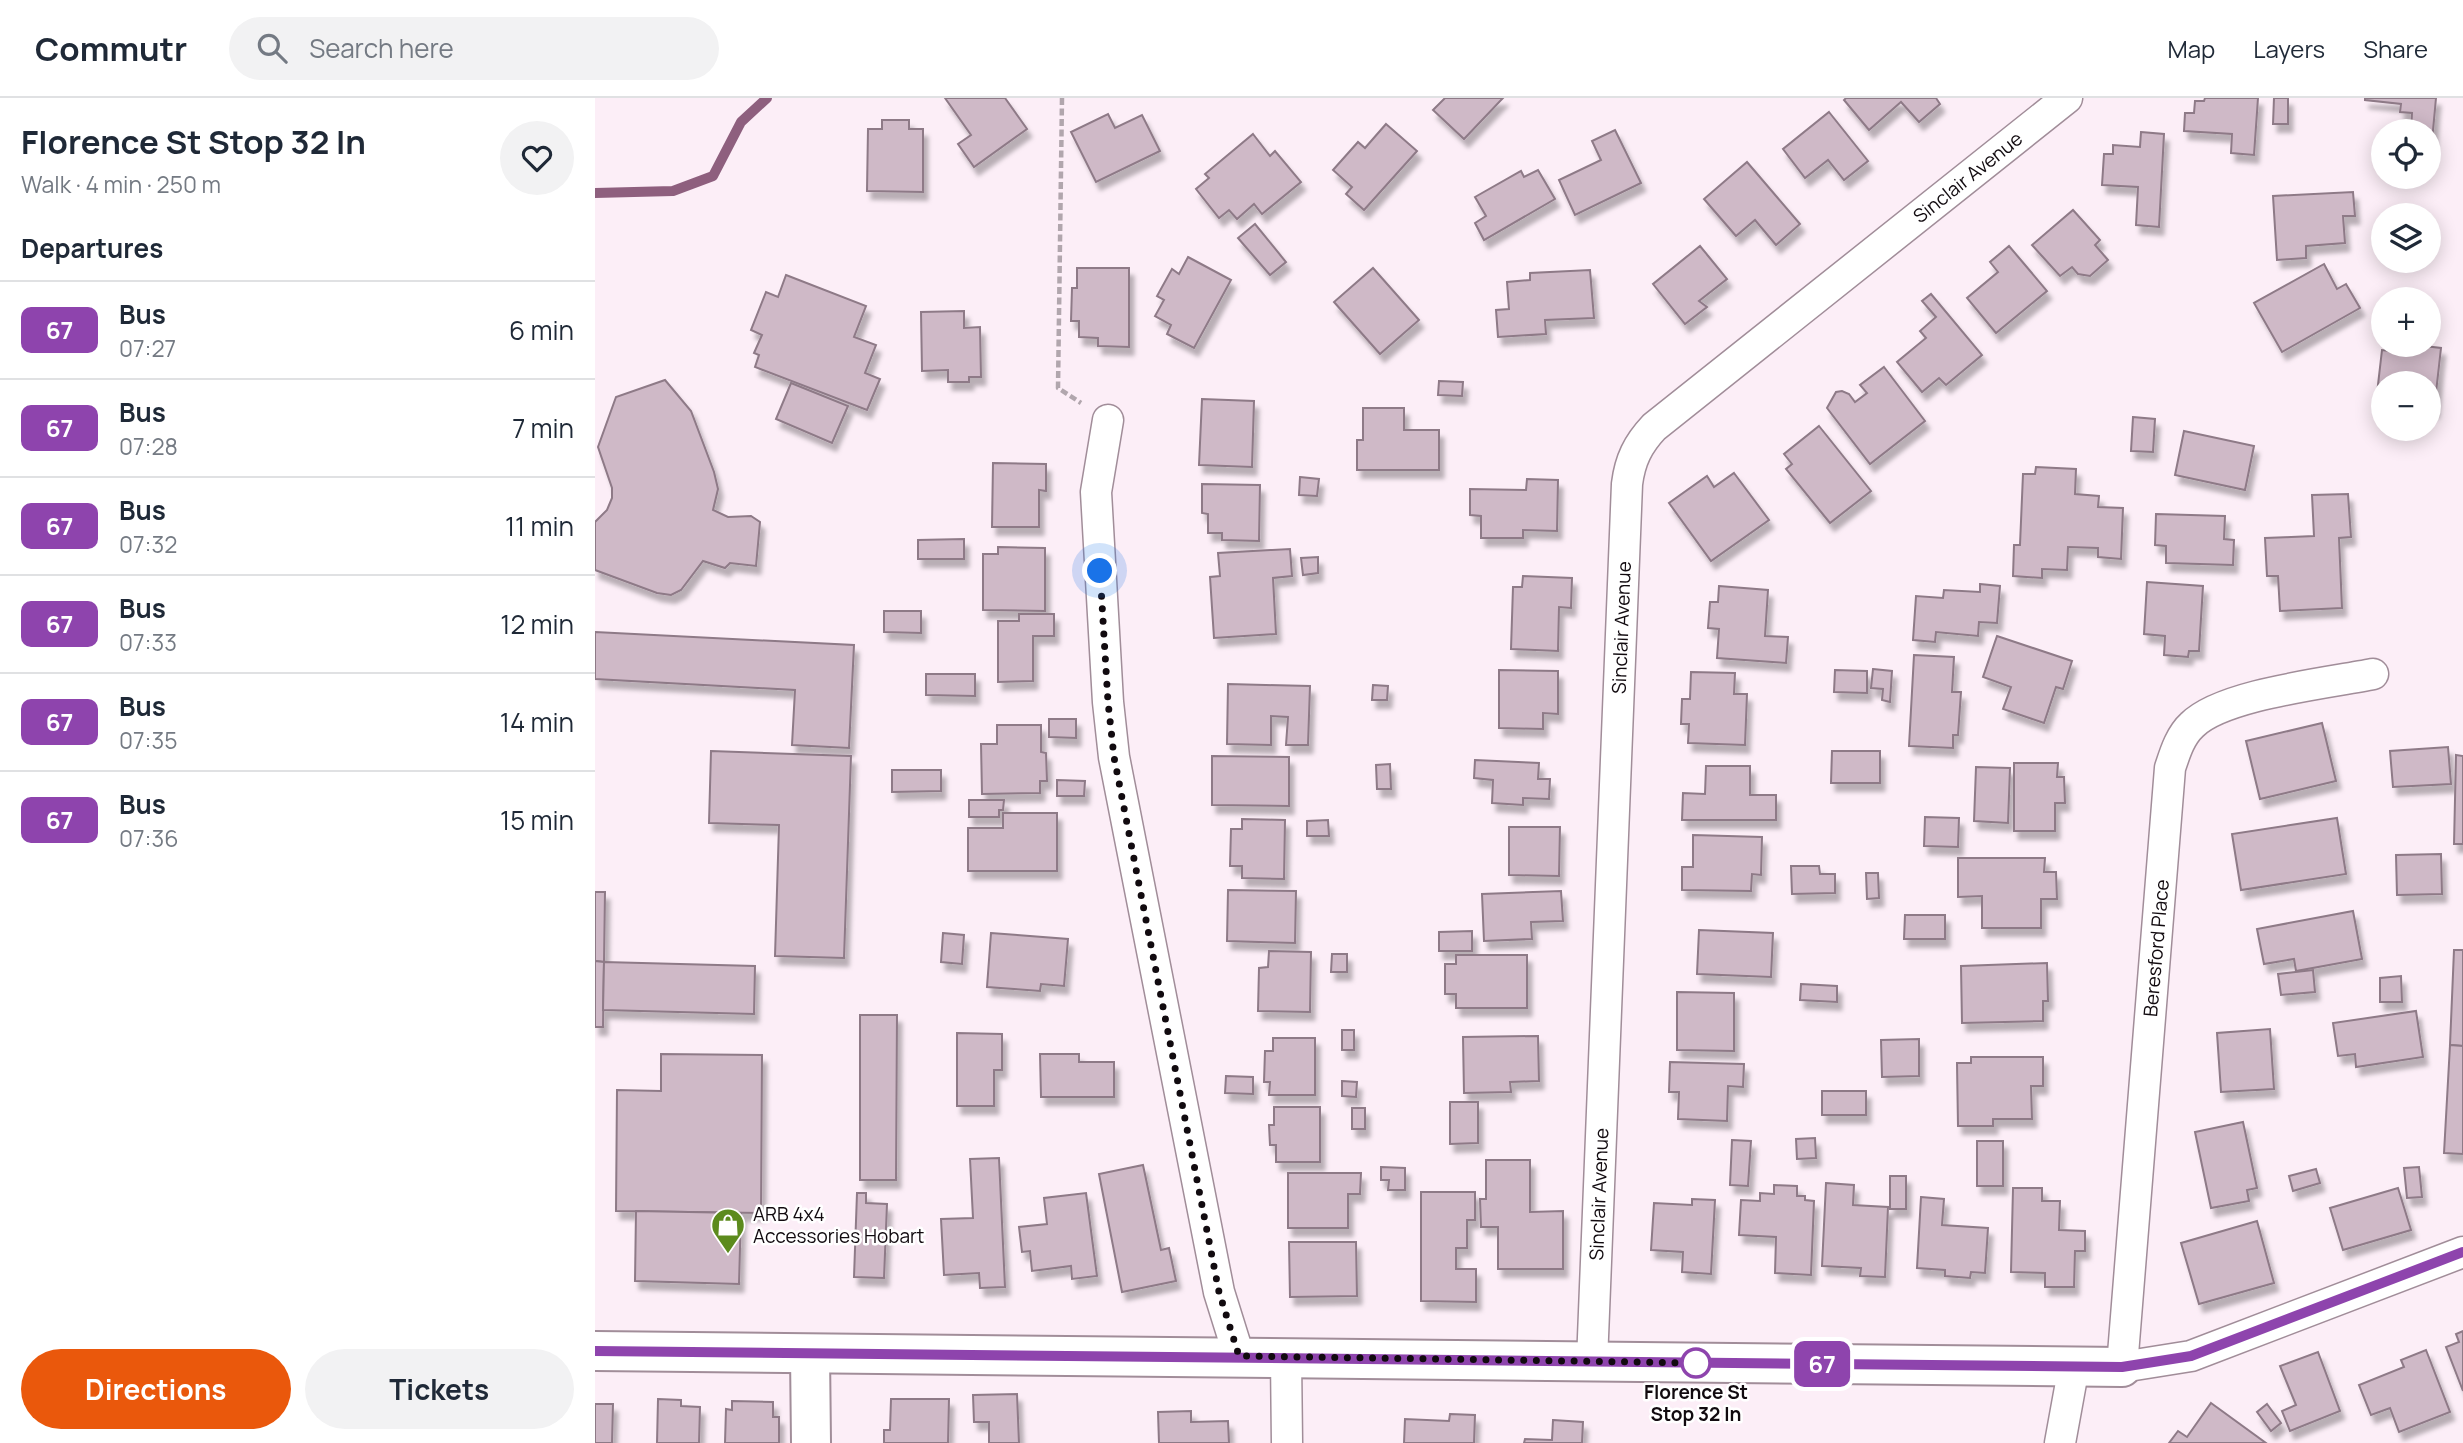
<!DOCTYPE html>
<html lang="en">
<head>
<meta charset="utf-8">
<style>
  body { margin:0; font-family:Manrope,sans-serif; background:#f2f2f3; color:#1f2937; height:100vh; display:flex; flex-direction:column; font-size:26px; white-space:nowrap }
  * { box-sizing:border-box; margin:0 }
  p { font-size:23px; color:#747a83 }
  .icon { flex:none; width:38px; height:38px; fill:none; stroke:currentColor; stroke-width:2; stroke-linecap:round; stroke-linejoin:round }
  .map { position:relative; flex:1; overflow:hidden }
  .drawer { display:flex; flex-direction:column; background:#fff; width:595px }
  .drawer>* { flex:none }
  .badge { padding:0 14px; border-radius:10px; font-size:24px; line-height:46px }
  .controls { position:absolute; left:1776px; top:21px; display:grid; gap:14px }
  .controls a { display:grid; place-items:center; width:70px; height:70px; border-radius:50%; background:#fff; box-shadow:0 4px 18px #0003; font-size:35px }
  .you { position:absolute; width:35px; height:35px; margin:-18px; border:5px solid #fff; border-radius:50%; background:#1a73e8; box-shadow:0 0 0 10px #1a73e833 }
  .map>.badge { position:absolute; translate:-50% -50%; box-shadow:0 0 0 4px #fff }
  h2 { padding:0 21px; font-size:26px; line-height:63px }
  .round { display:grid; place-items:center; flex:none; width:74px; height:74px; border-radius:37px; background:#f2f2f3 }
  .overview { display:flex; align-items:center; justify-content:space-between; height:119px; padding:0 21px }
  h1 { font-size:33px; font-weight:700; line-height:52px }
  .action { display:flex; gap:14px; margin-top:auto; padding:14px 21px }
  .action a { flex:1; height:80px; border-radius:42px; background:#ea580c; color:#fff; font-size:28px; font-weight:700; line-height:80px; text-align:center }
  .action a+a { background:#f2f2f3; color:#1f2937 }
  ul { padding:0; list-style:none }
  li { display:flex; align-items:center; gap:21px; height:98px; padding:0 21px; border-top:2px solid #e0e1e3 }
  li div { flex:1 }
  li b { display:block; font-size:26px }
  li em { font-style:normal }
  li .badge { min-width:77px; font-weight:700; text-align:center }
  header { display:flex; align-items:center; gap:42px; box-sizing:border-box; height:98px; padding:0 35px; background:#fff; border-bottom:2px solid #e0e1e3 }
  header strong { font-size:33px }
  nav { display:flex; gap:38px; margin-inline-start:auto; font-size:24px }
  .search { width:490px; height:63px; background:#f2f2f3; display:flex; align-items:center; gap:18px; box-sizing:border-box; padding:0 24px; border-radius:38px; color:#747a83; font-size:26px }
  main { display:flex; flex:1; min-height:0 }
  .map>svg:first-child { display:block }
</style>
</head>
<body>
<header>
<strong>Commutr</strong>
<div class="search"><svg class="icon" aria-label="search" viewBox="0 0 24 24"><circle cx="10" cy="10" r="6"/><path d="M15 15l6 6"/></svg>Search here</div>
<nav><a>Map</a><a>Layers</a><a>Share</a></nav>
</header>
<main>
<section class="drawer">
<div class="overview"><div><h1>Florence St Stop 32 In</h1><p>Walk · 4 min · 250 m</p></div><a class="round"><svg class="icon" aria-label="heart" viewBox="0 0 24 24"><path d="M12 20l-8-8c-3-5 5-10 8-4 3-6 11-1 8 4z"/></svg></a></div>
<h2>Departures</h2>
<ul>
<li><span class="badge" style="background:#8e44ad;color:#fff">67</span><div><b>Bus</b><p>07:27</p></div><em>6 min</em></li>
<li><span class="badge" style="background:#8e44ad;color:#fff">67</span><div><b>Bus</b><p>07:28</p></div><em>7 min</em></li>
<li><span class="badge" style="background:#8e44ad;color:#fff">67</span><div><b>Bus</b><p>07:32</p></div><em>11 min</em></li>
<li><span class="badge" style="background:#8e44ad;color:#fff">67</span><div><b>Bus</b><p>07:33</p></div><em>12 min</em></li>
<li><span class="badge" style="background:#8e44ad;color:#fff">67</span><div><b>Bus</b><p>07:35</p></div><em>14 min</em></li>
<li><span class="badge" style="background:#8e44ad;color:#fff">67</span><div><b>Bus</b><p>07:36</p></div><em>15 min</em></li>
</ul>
<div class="action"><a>Directions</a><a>Tickets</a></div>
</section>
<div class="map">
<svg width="1868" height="1345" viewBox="0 0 1868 1345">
  <defs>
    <filter id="shadow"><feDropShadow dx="4.5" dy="8" stdDeviation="2" flood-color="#0004"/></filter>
  </defs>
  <rect width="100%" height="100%" fill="#fceef7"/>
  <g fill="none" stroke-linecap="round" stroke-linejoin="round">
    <path stroke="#8e5f7e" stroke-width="10" d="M0,95l78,-2 40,-15 28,-54 26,-24"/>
  </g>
  <g fill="#cfb9c7" stroke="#8e7a87" stroke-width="2" filter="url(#shadow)">
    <path d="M350,0h60l22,31 -53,38 -16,-23 13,-9z"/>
    <path d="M850,0h58l-39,41 -31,-29z"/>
    <path d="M1251,0h90l4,6 -21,18 -18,-20 -32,28 -25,-30z"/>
    <path d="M1610,0h53l-4,57 -23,-2 1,-19 -48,-3 1,-18h9l1,-12h9z"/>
    <path d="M1679,0h14v26h-15z"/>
    <path d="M1770,0h71l-4,43h-3v-10h-18l1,-18 -12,-1 1,-8 -36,-4z"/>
    <path d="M1234,14l39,49 -24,19 -16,-20 -23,18 -22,-29z"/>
    <path d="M513,16l7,14 27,-13 18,36 -64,31 -25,-50z"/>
    <path d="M287,22h27v9h14v63l-56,-1 1,-62h14z"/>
    <path d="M791,26l31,27 -53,59 -18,-16 6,-7 -19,-17 25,-28 7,6z"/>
    <path d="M1020,32l26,53 -66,32 -16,-35 42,-20 -9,-19z"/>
    <path d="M1546,34l23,2 -5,93 -23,-2 2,-38 -36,-2 2,-31h9v-9l27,2z"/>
    <path d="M658,36l17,22 5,-5 26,31 -39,32 -8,-10 -17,15 -8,-9 -10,8 -23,-29 13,-11 -4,-4z"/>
    <path d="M1152,64l53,62 -24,21 -21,-25 -19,16 -32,-37z"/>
    <path d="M943,72l17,29 -71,41 -9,-17 11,-7 -11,-19 46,-26 3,6z"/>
    <path d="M1758,94l2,24h-12l2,27 -39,3v12l-29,2 -4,-64z"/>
    <path d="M1478,112l27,30 -5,5 13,15 -18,16 -12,-2 -6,-7 -12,9 -28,-31z"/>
    <path d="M660,126l31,38 -16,13 -32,-37z"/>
    <path d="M1105,148l27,33 -28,22 8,6 -22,17 -32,-40z"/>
    <path d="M1414,148l38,45 -51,42 -29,-35 31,-26 -8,-10z"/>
    <path d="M593,159l43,23 -37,68 -27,-14 4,-9 -16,-9 9,-16 -7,-4 15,-27 7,5z"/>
    <path d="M1729,166l13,25 9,-5 14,24 -78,44 -28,-49z"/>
    <path d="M482,170h52v79l-31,-1v-8l-19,-1v-16h-8l1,-33h5z"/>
    <path d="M778,170l46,52 -39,34 -46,-52z"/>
    <path d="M995,172l4,48 -49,2 1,14 -48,3 -2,-27 13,-1 -2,-27 23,-2v-7z"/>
    <path d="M191,177l80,31 -12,31 22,8 -11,28 15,6 -13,31 -112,-43 4,-12 -5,-2 8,-18 -11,-5 15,-38 12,5z"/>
    <path d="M1336,196l51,61 -36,30 -7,-7 -17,14 -25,-30 29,-24 -6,-7 16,-14 -14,-16z"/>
    <path d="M369,213v17l16,-1 1,50h-12v5h-21v-12l-26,1 -1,-59z"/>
    <path d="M1820,247l26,3 -7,62 -5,-1v-26h-46v20l-7,-1 6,-52 32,4z"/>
    <path d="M1289,269l41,54 -55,43 -43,-56 9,-16 6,-1 7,3 6,8 12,-9 -7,-8z"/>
    <path d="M70,282l26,31 23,61 4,17 -5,21 15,7 23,-1 9,6 -4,44 -26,-3 -5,5 -22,-7 -22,29 -10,5 -14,-2 -62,-23v-48l12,-12 5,-12v-10l-14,-41 18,-50z"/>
    <path d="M844,283l24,1 -1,14 -24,-1z"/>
    <path d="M196,285l57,23 -16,37 -56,-24z"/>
    <path d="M607,301l52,2 -2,66 -53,-2z"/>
    <path d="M768,310h41v22h35v40h-82v-30h6z"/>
    <path d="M1538,319l22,2 -2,33 -22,-1z"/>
    <path d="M1224,328l52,65 -41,32 -44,-54 6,-5 -8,-10z"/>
    <path d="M1589,333l70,15 -9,44 -70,-15z"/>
    <path d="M398,365l53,1v27l-7,-1v37h-47z"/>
    <path d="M1441,369l40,2 -1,25 24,2 -1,11 25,1 -2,51 -23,-2v-9l-30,-1 -1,23 -25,-1v9l-29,-2 1,-31h6l3,-71h12z"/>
    <path d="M1139,375l35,47 -58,41 -42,-58 38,-27 7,11z"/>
    <path d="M705,379l19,2 -2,17 -18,-1z"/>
    <path d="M932,381l31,1 -1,51 -34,-1v8h-42v-22l-11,-1v-26l56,1z"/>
    <path d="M607,386l58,1 -1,56 -37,-1v-7h-14v-19l-6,-1z"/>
    <path d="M1753,396l3,43 -12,1 3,70 -62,3 -2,-35h-11l-2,-38 49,-2 -2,-41z"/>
    <path d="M1561,416l69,2 -1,23 10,1 -1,25 -67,-2v-17l-11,-1z"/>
    <path d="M369,441v20h-46v-19z"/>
    <path d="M403,449l47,1v63l-62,-1v-56h15z"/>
    <path d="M695,451l2,27 -19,2 3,56 -62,4 -4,-61 10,-1 -2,-23z"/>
    <path d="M723,459v16l-15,2 -2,-17z"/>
    <path d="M928,478l49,2 -1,30 -12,-1 -1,44 -47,-2 2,-62h9z"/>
    <path d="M1552,484l56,4 -4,65h-10l-1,6 -24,-2 1,-19 -21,-2z"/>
    <path d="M1385,486l20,2 -3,37 -18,-1 -1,14 -42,-4 -1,10 -22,-2 3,-44 27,2 1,-8 36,2z"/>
    <path d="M1124,488l49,4 -3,46 23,1 -2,26 -69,-5 2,-29 -11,-1 2,-26h8z"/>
    <path d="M289,513h37v22l-37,-1z"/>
    <path d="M424,516h35v22h-21v45l-35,1v-61h21z"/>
    <path d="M0,534l259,13 -5,103 -57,-3 3,-55 -200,-11z"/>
    <path d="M1402,538l75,25 -9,28 -7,-2 -12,36 -41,-14 8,-22 -28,-10z"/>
    <path d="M1319,557l40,2 -2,35h9l-3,43h-5v13l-44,-2z"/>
    <path d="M1278,571l19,2 -2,31 -8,-2 1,-11 -12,-1z"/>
    <path d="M904,572l59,1v43l-15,-1v16l-44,-1z"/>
    <path d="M1240,572l32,1v22l-33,-1z"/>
    <path d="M1096,574l44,1 -1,21h13l-2,51 -57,-2 1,-19h-8l1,-25h8z"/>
    <path d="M331,576h49v22l-49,-1z"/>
    <path d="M633,586l82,2 -2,59h-22l2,-28 -17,-1v29l-44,-1z"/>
    <path d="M778,587l15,1 -1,14h-15z"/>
    <path d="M454,621h27v19l-27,-1z"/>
    <path d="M1727,625l14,58 -76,18 -14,-58z"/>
    <path d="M402,627h44v27l5,1 1,28h-7v12l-58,1 -1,-50h16z"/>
    <path d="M1853,649l3,37 -58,3 -3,-36z"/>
    <path d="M116,653l140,5 -7,202 -69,-2 4,-131 -70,-2z"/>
    <path d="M1237,653h48v32h-49z"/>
    <path d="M1861,657l7,1v88h-9z"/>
    <path d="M617,658l77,1v49l-77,-1z"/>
    <path d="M880,662l64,3 -1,16h12l-1,20 -26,-1v7l-31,-2 1,-23 -19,-2z"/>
    <path d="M1419,665h44l-1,14h7l1,26h-10v28h-41z"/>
    <path d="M795,666l1,25h-14l-1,-24z"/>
    <path d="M1111,668h44v29h26v25h-94l1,-27 22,1z"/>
    <path d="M1381,669l34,1 -2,55 -34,-2z"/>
    <path d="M297,672h49v21l-49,1z"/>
    <path d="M462,682l28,1 -1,15h-27z"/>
    <path d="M374,702h35l-1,10h-4v7h-30z"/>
    <path d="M408,715h54v58h-89v-43h35z"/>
    <path d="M1330,719l34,1 -1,29 -34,-1z"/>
    <path d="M1742,720l9,56 -105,16 -9,-56z"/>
    <path d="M647,721l43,1 -1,59 -42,-1v-12h-12l1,-37h11z"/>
    <path d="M733,722l1,16h-22v-15z"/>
    <path d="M914,729h51l-1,49 -50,-1z"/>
    <path d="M1098,737l69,2 -1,38 -9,-1 -1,17 -69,-1v-23h11z"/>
    <path d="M1846,756l1,40 -45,1 -1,-40z"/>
    <path d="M1363,760h87l-1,14h12l1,27h-16v29h-59v-32l-24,1z"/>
    <path d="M1196,768h28l1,8h15v19l-43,1z"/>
    <path d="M1271,775h12l1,25 -12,1z"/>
    <path d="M633,792l68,1 -1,52 -68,-2z"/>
    <path d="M966,793l2,30 -32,1 1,17 -48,2 -2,-47z"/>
    <path d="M0,794h10l-1,70 -9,-1z"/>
    <path d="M1758,813l9,48 -66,12 -2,-12 -30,5 -7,-35z"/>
    <path d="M1310,817h40v24h-41z"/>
    <path d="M1104,832l74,3 -2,44 -74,-3z"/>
    <path d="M877,833v20h-33v-19z"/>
    <path d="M348,835l21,2 -2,29 -21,-2z"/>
    <path d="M396,835l77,6 -4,47 -23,-2 -1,7 -53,-4z"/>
    <path d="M1859,852h9v96l-13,-1z"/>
    <path d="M674,853l42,1 -1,60 -52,-1 1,-43 9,-1z"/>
    <path d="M737,856h15v18h-16z"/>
    <path d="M861,857h71v53h-71v-14h-11v-30h11z"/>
    <path d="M0,863l9,1 -1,65h-8z"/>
    <path d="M9,864l151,4 -1,48 -151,-4z"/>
    <path d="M1452,865l1,38h-5v20l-81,2 -1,-57z"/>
    <path d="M1718,872l2,22 -34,3 -3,-21z"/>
    <path d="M1806,878l1,26h-22v-24z"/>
    <path d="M1206,886l36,2v16l-37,-2z"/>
    <path d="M1082,894l57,1v58l-57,-1z"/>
    <path d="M1821,913l7,46 -67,10 -1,-13 -17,2 -5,-33z"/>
    <path d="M265,917h37l-1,165h-36z"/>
    <path d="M1675,931l4,60 -53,3 -4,-59z"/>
    <rect x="747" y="932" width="12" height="20"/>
    <path d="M362,935l45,1v36h-8v36h-37z"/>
    <path d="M943,938l1,45 -29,1 1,10 -47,1 -1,-56z"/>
    <path d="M678,940h42v57h-46l1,-13h-6l1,-31h8z"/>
    <path d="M1324,941v37l-37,1 -1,-37z"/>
    <path d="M1855,947l13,1v108l-19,-1z"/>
    <path d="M66,956l101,1 -1,158 -145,-2 1,-121 44,1z"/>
    <path d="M445,956h39v8h35v35h-73z"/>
    <path d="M1376,959h72v29h-12l1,33h-39v7h-35l-1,-63h14z"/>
    <path d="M1075,964l74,2 -1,23 -15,-1 -1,35 -49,-2 1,-27h-10z"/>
    <path d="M631,978l27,1v17l-28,-1z"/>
    <path d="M747,983l15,1 -1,15 -14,-1z"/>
    <rect x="1227" y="993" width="44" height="24"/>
    <path d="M855,1004h28v41l-28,1z"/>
    <path d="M679,1009h46v55h-44v-17h-6l-1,-20h5z"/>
    <rect x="757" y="1010" width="13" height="21"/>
    <path d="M1648,1024l14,66 -10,2 2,11 -38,7 -16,-76z"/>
    <path d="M1220,1040l1,20 -19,1 -1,-20z"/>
    <path d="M1137,1042l19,1 -3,45 -18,-1z"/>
    <rect x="1382" y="1043" width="26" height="45"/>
    <path d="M404,1060l6,129 -25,1 -1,-15 -35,2 -3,-56 32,-1 -3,-59z"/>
    <path d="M891,1062h44v52l33,-1v58h-65v-42h-17l-1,-28h6z"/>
    <path d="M548,1067l18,85 8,-2 7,33 -54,11 -23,-118z"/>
    <path d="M786,1069l24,1v22h-17l1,-10h-8z"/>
    <path d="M1824,1069l3,30 -15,1 -3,-30z"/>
    <path d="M1721,1071l4,14 -27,8 -4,-15z"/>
    <path d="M693,1075h73l-1,21h-12v34h-60z"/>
    <rect x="1295" y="1078" width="16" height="33"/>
    <path d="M1231,1085l28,2 -1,20 35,2 -3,70 -25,-1 1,-8 -39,-2z"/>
    <path d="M1179,1087l23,1v10h8v4l9,1 -3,74 -36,-2 1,-36 -37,-2 2,-35 19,1v-8l14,1z"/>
    <path d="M1418,1090h29v13h18l-1,29 26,1v20h-10l-1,36h-29v-14l-34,-1z"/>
    <path d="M1803,1090l13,42 -68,20 -13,-42z"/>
    <path d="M826,1094h54v28h-8v28h-11v21h20v33l-55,-1z"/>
    <path d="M262,1095h9v10l21,1 -3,74 -30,-1z"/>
    <path d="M491,1095l11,83 -25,3 -1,-13 -39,5 -2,-20 -8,1 -3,-25 28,-3 -3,-26z"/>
    <path d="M1326,1099l23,2 -2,26 46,3 -3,45 -14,-1 -1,6 -25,-2v-6l-28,-2z"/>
    <path d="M1097,1101l23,1 -4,74 -29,-2 1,-20 -32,-2 3,-47 38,2z"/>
    <path d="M41,1113l105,2 -2,71 -104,-3z"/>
    <path d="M1662,1123l17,62 -75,21 -18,-61z"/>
    <path d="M694,1144h67l1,54 -67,1z"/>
    <path d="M1868,1233v60l-17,-44 13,-5 -3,-8z"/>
    <path d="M1831,1252l24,62 -51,20 -9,-24 -19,7 -12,-30 45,-18 -3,-7z"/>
    <path d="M1723,1254l22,59 -50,20 -8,-20 14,-6 -16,-39z"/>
    <path d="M422,1296l2,49h-30v-21h-15l-1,-27z"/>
    <path d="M63,1301l23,1v6l19,1 -1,36h-42z"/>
    <path d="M296,1301h58l-1,44h-64v-13h6z"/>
    <path d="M137,1303l41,1v15h6v26h-54l1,-34 6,1z"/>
    <path d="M1616,1305l55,40h-97l9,-12 9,6z"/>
    <path d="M0,1306h18l-1,39h-17z"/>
    <path d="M1672,1306l14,19 -10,8 -14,-19z"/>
    <path d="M596,1313v11l37,-1 1,22h-70l-1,-31z"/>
    <path d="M855,1316l25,1 -1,28h-70l1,-24 44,2z"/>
    <path d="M958,1322l30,2 -1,21h-58l1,-4 27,1z"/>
  </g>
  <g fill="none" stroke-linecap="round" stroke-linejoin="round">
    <g stroke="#a18d99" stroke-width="33">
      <g id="street">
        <path d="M513,322l-12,72 12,210 6,55 105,535 20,64"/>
        <path d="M1778,576c-44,9 -150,20 -181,51 -12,11 -17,28 -22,43l-48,599 69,-11 272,-104"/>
        <path d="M691,1260l1,85"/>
        <path id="s1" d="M997,1264l35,-878c3,-24 11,-40 27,-57l413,-329"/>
        <path d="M1465,1345l14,-77"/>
      </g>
    </g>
    <g stroke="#a18d99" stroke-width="42">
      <g id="secondary">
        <path d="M0,1253l1527,16"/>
        <path d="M215,1256l1,89"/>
      </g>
    </g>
    <path stroke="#b1a6ad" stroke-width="4.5" stroke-dasharray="7 3.5" stroke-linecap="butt" d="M467,0l-4,290 23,15"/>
    <use href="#street" stroke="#fff" stroke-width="30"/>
    <use href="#secondary" stroke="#fff" stroke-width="38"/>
  </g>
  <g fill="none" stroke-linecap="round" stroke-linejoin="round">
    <g stroke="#fff" stroke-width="16">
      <path id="line" d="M0,1253l1527,16 69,-11 272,-104"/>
    </g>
    <use href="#line" stroke="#8e44ad" stroke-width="10"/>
    <path stroke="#110a0f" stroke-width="7" stroke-dasharray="0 12.6" d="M505,473l8,131 6,55 105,535 20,64 460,7h-3"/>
  </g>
  <defs>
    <g id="shop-pin" transform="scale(1.75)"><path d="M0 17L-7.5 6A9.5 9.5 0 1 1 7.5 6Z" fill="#5c8b1d" stroke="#fff"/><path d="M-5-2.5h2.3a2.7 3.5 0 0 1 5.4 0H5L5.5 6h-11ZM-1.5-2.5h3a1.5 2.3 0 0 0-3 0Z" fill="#fff"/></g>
  </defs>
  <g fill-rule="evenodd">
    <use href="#shop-pin" x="133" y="1127"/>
  </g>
  <circle fill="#fff" stroke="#8e44ad" stroke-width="3.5" cx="1101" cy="1265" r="14"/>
  <g text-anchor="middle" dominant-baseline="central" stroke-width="5" stroke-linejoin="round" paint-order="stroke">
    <g font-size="19" fill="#110a0f" stroke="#fff">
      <text stroke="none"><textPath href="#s1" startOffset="1344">Sinclair Avenue</textPath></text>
      <text stroke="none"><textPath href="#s1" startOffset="735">Sinclair Avenue</textPath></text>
      <text transform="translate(1561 850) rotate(-85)">Beresford Place</text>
      <text stroke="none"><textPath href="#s1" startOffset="168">Sinclair Avenue</textPath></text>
    </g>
    <g font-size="19" fill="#110a0f" stroke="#fff" text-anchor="start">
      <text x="158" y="1116">ARB 4x4<tspan x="158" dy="22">Accessories Hobart</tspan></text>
    </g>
    <g font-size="19" font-weight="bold" fill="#110a0f" stroke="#fff">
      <text x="1101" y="1294">Florence St<tspan x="1101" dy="22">Stop 32 In</tspan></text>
    </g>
  </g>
</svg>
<div class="controls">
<a><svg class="icon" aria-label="locate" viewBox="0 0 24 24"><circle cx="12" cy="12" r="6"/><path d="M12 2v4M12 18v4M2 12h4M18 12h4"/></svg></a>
<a><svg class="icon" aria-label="layers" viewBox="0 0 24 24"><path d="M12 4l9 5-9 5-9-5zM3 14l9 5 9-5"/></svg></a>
<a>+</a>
<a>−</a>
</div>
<div class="you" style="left:505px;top:473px"></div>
<b class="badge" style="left:1227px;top:1266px;background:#8e44ad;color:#fff">67</b>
</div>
</main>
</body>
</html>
